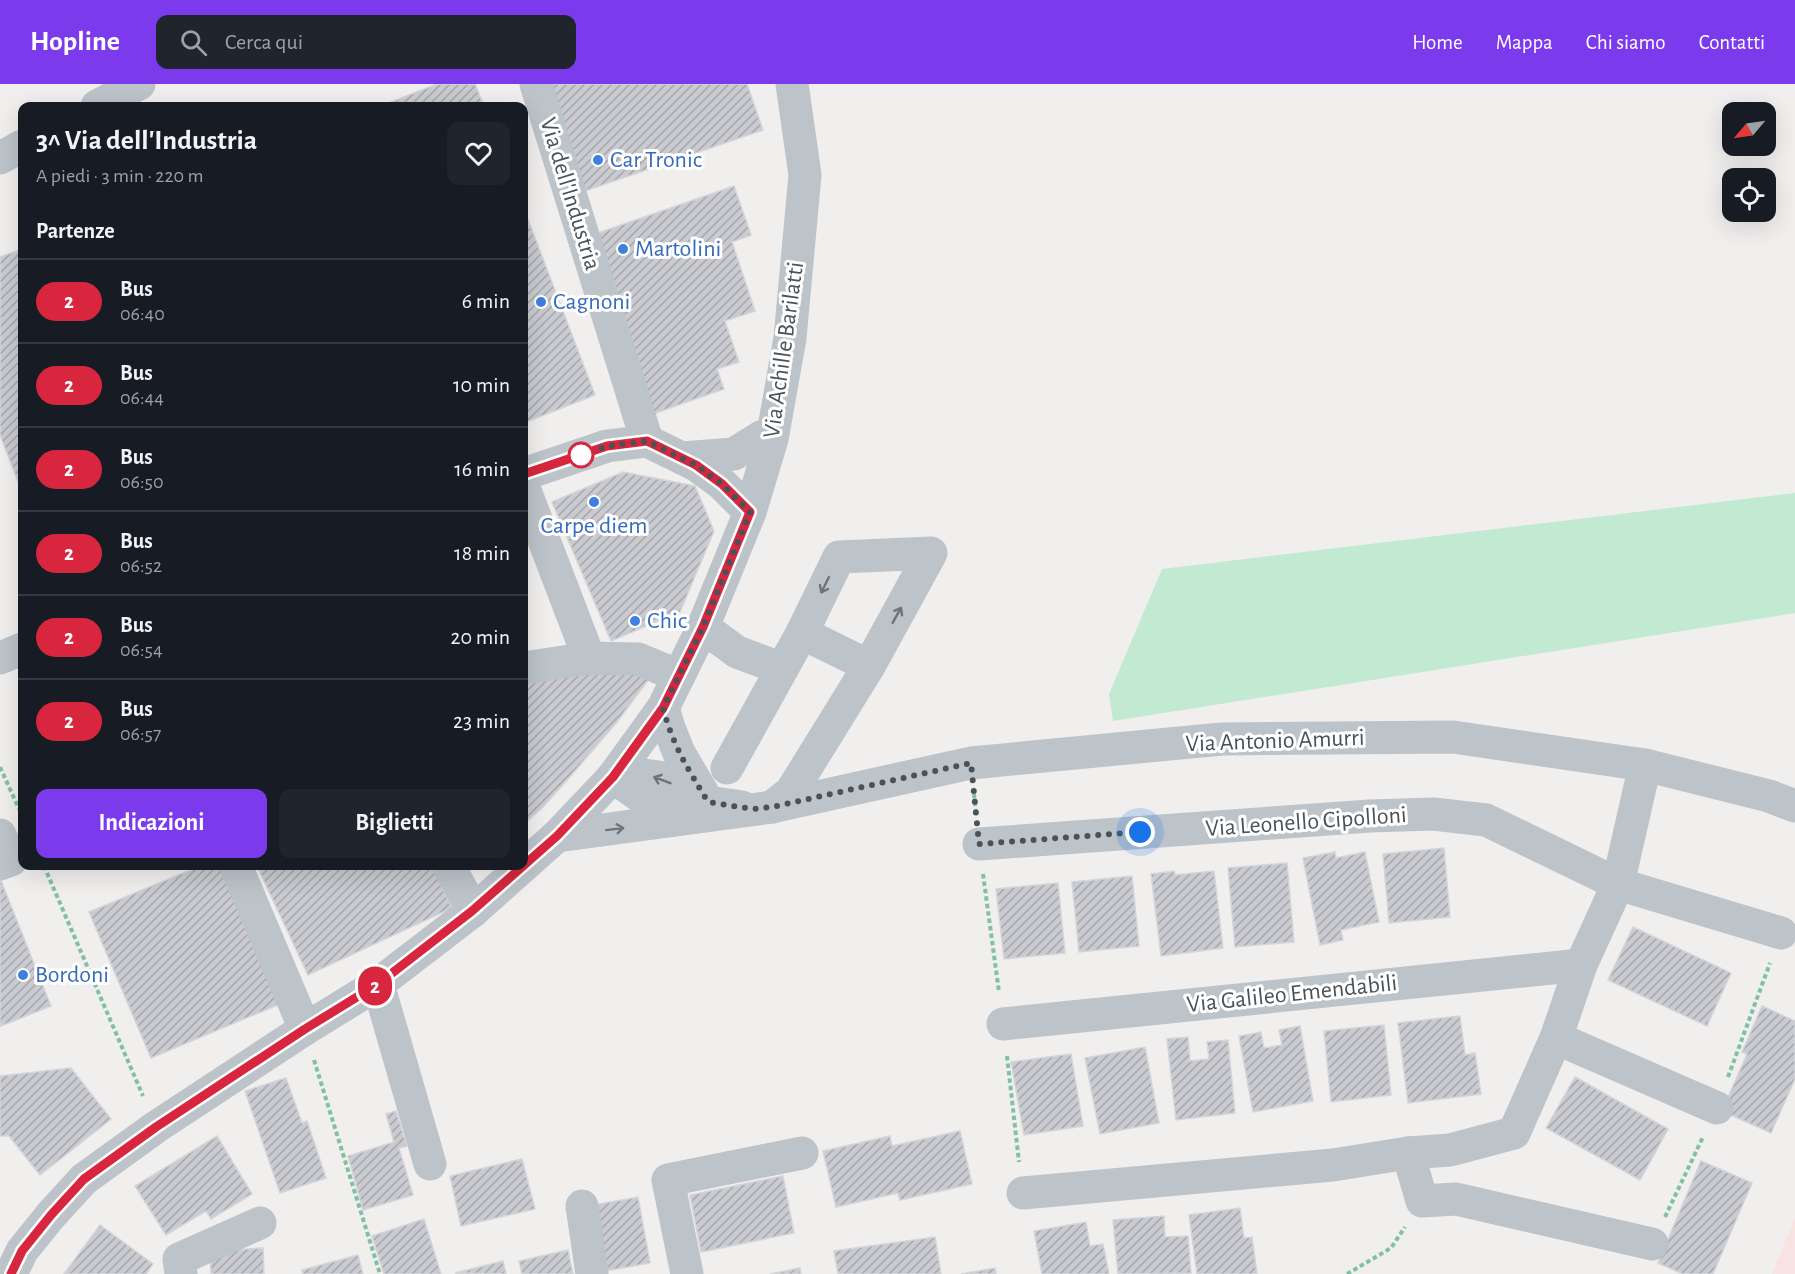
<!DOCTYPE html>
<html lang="it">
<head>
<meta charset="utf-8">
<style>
  body { margin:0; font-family:"Alegreya Sans",sans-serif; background:#20242c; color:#f1f3f6; height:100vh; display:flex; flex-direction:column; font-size:22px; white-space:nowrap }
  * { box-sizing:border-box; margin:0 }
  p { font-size:20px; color:#9ea1a6 }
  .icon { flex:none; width:33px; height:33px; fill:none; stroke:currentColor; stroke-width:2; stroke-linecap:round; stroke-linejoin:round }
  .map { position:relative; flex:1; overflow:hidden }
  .sheet { position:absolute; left:18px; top:18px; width:510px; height:768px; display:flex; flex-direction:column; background:#171b24; border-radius:12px; box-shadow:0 6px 24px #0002 }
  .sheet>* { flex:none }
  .badge { padding:0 12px; border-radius:20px; font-size:21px; line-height:39px }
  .needle { width:39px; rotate:241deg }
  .tools { position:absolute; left:1722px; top:18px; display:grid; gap:12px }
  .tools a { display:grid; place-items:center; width:54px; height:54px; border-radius:12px; background:#171b24; box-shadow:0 6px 24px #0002; font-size:30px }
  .you { position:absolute; width:30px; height:30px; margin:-15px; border:4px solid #fff; border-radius:50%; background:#1a73e8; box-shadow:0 0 0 9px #1a73e833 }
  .map>.badge { position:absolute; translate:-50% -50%; box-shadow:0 0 0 3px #fff }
  h2 { padding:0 18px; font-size:22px; line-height:54px }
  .round { display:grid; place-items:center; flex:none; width:63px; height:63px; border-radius:12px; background:#20242c }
  .summary { display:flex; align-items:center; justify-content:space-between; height:102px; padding:0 18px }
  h1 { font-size:28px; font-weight:700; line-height:45px }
  .primary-button { display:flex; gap:12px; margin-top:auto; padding:12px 18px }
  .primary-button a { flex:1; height:69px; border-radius:12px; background:#7c3aed; color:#fff; font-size:24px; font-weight:700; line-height:69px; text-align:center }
  .primary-button a+a { background:#20242c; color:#f1f3f6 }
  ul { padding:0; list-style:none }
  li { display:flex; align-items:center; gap:18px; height:84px; padding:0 18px; border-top:2px solid #363941 }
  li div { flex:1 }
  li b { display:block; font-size:22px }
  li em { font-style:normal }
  li .badge { min-width:66px; font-weight:700; text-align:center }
  header { display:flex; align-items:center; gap:36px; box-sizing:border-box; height:84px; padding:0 30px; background:#7c3aed; color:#fff }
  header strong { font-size:28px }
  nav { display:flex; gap:33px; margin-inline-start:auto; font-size:21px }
  .search { width:420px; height:54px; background:#20242c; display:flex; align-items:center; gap:15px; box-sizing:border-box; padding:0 21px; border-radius:12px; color:#9ea1a6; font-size:22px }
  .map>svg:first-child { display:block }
</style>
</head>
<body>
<header>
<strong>Hopline</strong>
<div class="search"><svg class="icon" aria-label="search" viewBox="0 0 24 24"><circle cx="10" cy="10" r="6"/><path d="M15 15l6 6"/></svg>Cerca qui</div>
<nav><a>Home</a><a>Mappa</a><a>Chi siamo</a><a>Contatti</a></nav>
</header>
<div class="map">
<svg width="1795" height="1190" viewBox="0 0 1795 1190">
  <defs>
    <pattern id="building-hatch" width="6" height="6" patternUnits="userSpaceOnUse" patternTransform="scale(1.5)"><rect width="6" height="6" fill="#c9cbd0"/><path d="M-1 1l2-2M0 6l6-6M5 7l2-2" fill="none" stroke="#a5a7ac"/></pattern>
  </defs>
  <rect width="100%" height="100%" fill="#f1eeee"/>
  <path fill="#f7e3e2" d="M1795,1134v56h-23z"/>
  <path fill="#c2e9d1" d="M1795,409v120l-682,108 -4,-27 53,-125z"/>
  <g fill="url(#building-hatch)" stroke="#d3d5d9" stroke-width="1.5">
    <path d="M437,0h38l9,22h-103z"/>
    <path d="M545,0h202l16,46 -181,62z"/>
    <path d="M734,102l17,49 -19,7 23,69 -30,10 14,41 -22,7 7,20 -71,25 -61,-179z"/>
    <path d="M524,125l71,186 -71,28z"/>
    <path d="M22,165v243l-22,-57v-178z"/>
    <path d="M623,388l72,14 19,45 -34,81 -69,29 -59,-139z"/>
    <path d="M631,581l18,14 -32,43 -49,57 -25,28 -19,17v-144z"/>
    <path d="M1444,764l6,69 -61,6 -6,-69z"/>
    <path d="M1335,768l1,6 29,-6 14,70 -38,8 2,10 -23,5 -17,-87z"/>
    <path d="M1287,779l7,79 -59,5 -7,-79z"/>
    <path d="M200,782h29l58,135 -136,57 -62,-146z"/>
    <path d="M257,782h175l20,42 -144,67z"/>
    <path d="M1174,787l1,4 39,-4 9,77 -62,8 -10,-82z"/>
    <path d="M1132,792l7,70 -60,6 -7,-70z"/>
    <path d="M0,794l51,128 -50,20 -1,-3z"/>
    <path d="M1058,799l7,70 -61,6 -8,-70z"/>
    <path d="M1633,843l98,46 -24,53 -99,-46z"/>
    <path d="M1762,922l33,15v58l-24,54 -49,-22 25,-57 -5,-2z"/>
    <path d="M1460,932l5,39 10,-2 6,41 -73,9 -10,-80z"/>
    <path d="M1384,941l7,70 -60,7 -7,-71z"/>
    <path d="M1300,942l13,75 -60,11 -14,-76 22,-4 3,16 18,-3 -3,-15z"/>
    <path d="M1188,953l2,24 19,-2 -2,-17 21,-2 7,73 -59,7 -9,-81z"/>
    <path d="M1145,963l14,76 -59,11 -15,-76z"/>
    <path d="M1071,970l12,72 -59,9 -13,-73z"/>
    <path d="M71,984l40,51 -71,56 -31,-39h-9v-60z"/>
    <path d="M1575,993l93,52 -28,51 -94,-52z"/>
    <path d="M286,994l16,45 5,-2 19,57 -46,15 -35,-102z"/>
    <path d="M396,1027l11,35 -8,2 14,47 -50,15 -15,-54 46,-14 -8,-28z"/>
    <path d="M960,1047l12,53 -72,16 -2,-7 -62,14 -13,-56 67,-15 2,10z"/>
    <path d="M217,1052l35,58 -41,25 -5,-8 -40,24 -31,-49z"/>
    <path d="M522,1075l13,50 -74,17 -11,-50z"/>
    <path d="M1701,1077l51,22 -39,91h-30l-25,-11z"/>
    <path d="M783,1092l11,57 -93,19 -11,-57z"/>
    <path d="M638,1113l12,66 -50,9 -12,-66z"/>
    <path d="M1240,1124l4,30 8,-1 5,37h-60l-8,-59z"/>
    <path d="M1164,1132l1,21 23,-1 3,37 -73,1 -5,-54z"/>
    <path d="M424,1135l17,55h-57l-12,-38z"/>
    <path d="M1086,1138l4,24 13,-2 6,30h-67l-8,-43z"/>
    <path d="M100,1141l53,39 -7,10h-82z"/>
    <path d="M935,1153l6,37h-103l-4,-23z"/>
    <path d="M263,1164l1,26h-53l-1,-23z"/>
    <path d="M568,1166l5,24h-51l-3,-13z"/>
    <path d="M358,1171l5,19h-60l-1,-4z"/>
    <path d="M503,1177l3,13 -51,-1z"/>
    <path d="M800,1184l1,6h-31z"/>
    <path d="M995,1184l1,6h-35z"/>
  </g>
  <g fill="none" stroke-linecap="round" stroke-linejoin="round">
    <g stroke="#7fc2a1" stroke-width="4" stroke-dasharray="4.5 3" stroke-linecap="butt">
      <path d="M0,683l19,42"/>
      <path d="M974,710l2,19"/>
      <path d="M44,782l99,230"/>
      <path d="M983,790l16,118"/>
      <path d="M1007,972l12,106"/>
      <path d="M314,976l66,214"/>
      <path d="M1728,993l42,-114"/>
      <path d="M1665,1133l38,-80"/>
      <path d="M1347,1190l44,-26 14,-21"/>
    </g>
    <g stroke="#bcc3c9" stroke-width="33">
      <path d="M536,0l111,357"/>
      <path d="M97,22l42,-22"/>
      <path d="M0,74l22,-12"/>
      <path d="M682,374l52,-4 27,-17"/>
      <path d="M524,390l83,-28 40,-5 49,24 26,19 28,28"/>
      <path d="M524,404l65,170"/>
      <path d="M703,543l34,25 45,17"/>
      <path d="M802,549l67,33"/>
      <path d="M0,574l22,-9"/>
      <path d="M524,584l65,-10 49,1 41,17"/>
      <path d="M663,624l6,20 10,25 29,49 34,5"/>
      <path d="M727,684l75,-135 37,-76 92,-4 -62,113 -78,126 -19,15"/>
      <path d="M613,693l34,24 45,10"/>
      <path d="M613,693l24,-3 22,3 49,25"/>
      <path d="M0,751l11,25 -11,4"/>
      <path d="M557,752l215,-29 199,-44 251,-24 231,-2 192,28 124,31 26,10"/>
      <path d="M979,760l391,-28 63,-2 53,6 132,64 163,49"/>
      <path d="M236,782l69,163"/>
      <path d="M449,782l24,45"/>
      <path d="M378,900l52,180"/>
      <path d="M1003,940l578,-59"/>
      <path d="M1556,954l161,70"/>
      <path d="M1408,1069l14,48 34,-2 196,45"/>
      <path d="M1023,1109l310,-28 75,-12 42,-3 64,-17 42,-95 25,-73 37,-81 27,-119"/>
      <path d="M582,1122l10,68"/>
      <path d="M11,1190l11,-23 29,-36 33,-36 72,-52 149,-98 73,-45 95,-73 84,-75 56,-59 50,-69 40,-81 47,-115 22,-73 18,-101 15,-163 -13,-91"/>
      <path d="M181,1190l-2,-15 81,-36"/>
      <path d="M687,1190l-19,-94 134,-27"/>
    </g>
  </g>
  <defs><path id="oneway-shaft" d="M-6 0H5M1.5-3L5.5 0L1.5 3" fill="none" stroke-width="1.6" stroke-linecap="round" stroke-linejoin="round" transform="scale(1.5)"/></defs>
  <g stroke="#6c747b">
    <use href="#oneway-shaft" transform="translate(825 501) rotate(116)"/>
    <use href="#oneway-shaft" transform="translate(897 531) rotate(-61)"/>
    <use href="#oneway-shaft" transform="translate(662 696) rotate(-159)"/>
    <use href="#oneway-shaft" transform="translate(615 745) rotate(-7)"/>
  </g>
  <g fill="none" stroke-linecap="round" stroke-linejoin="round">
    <g stroke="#fff" stroke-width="14">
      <path id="line" d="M11,1190l11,-23 29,-36 33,-36 72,-52 149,-98 73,-45 94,-73 85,-75 56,-59 50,-69 40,-81 47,-115 -28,-28 -26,-19 -49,-24 -40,5 -83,28"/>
    </g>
    <use href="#line" stroke="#d7263d" stroke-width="9"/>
    <path stroke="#495259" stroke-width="6" stroke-dasharray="0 10.8" d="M581,371l26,-9 40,-5 49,24 26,19 28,28 -47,115 -40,81c10,38 25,61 45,94l44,7 20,-2 199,-44 8,81 161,-12"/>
  </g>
  <g fill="#3f7fe0" stroke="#fff" stroke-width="2">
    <circle cx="598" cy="76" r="6"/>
    <circle cx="623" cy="165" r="6"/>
    <circle cx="541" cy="218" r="6"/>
    <circle cx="594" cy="418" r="6"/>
    <circle cx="635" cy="537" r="6"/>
    <circle cx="23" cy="891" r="6"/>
  </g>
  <circle fill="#fff" stroke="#d7263d" stroke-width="3" cx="581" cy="371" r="12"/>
  <g text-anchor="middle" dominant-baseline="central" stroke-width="6" stroke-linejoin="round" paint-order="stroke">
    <g font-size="24" fill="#366cbe" stroke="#fff" text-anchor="start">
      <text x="610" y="76">Car Tronic</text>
      <text x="635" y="165">Martolini</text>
      <text x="553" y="218">Cagnoni</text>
      <text x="594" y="442" text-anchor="middle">Carpe diem</text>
      <text x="647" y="537">Chic</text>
      <text x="35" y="891">Bordoni</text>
    </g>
    <g font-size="24" fill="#495259" stroke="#fff">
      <text transform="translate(570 110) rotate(73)">Via dell'Industria</text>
      <text transform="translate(784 266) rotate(-82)">Via Achille Barilatti</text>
      <text transform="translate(1275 657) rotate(-2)">Via Antonio Amurri</text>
      <text transform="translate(1306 738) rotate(-4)">Via Leonello Cipolloni</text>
      <text transform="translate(1292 910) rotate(-6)">Via Galileo Emendabili</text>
    </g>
  </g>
</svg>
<div class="tools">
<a><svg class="needle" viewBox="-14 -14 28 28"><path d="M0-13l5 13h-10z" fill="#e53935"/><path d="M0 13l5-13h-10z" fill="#9ea1a6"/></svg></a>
<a><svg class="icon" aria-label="locate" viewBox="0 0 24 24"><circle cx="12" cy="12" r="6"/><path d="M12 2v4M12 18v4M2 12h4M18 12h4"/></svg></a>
</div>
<div class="you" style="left:1140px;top:748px"></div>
<b class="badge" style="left:375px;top:902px;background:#d7263d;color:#fff">2</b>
<section class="sheet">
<div class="summary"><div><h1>3^ Via dell'Industria</h1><p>A piedi · 3 min · 220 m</p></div><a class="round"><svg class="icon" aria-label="heart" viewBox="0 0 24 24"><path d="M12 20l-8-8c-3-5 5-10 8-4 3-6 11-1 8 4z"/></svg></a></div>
<h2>Partenze</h2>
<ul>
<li><span class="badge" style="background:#d7263d;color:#fff">2</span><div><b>Bus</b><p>06:40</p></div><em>6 min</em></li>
<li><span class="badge" style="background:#d7263d;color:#fff">2</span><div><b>Bus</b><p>06:44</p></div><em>10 min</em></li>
<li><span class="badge" style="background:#d7263d;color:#fff">2</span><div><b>Bus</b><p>06:50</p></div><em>16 min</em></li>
<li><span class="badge" style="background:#d7263d;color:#fff">2</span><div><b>Bus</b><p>06:52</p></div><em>18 min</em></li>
<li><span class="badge" style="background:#d7263d;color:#fff">2</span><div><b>Bus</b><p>06:54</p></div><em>20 min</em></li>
<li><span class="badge" style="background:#d7263d;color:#fff">2</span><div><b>Bus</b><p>06:57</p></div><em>23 min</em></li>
</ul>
<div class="primary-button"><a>Indicazioni</a><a>Biglietti</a></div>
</section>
</div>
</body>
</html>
